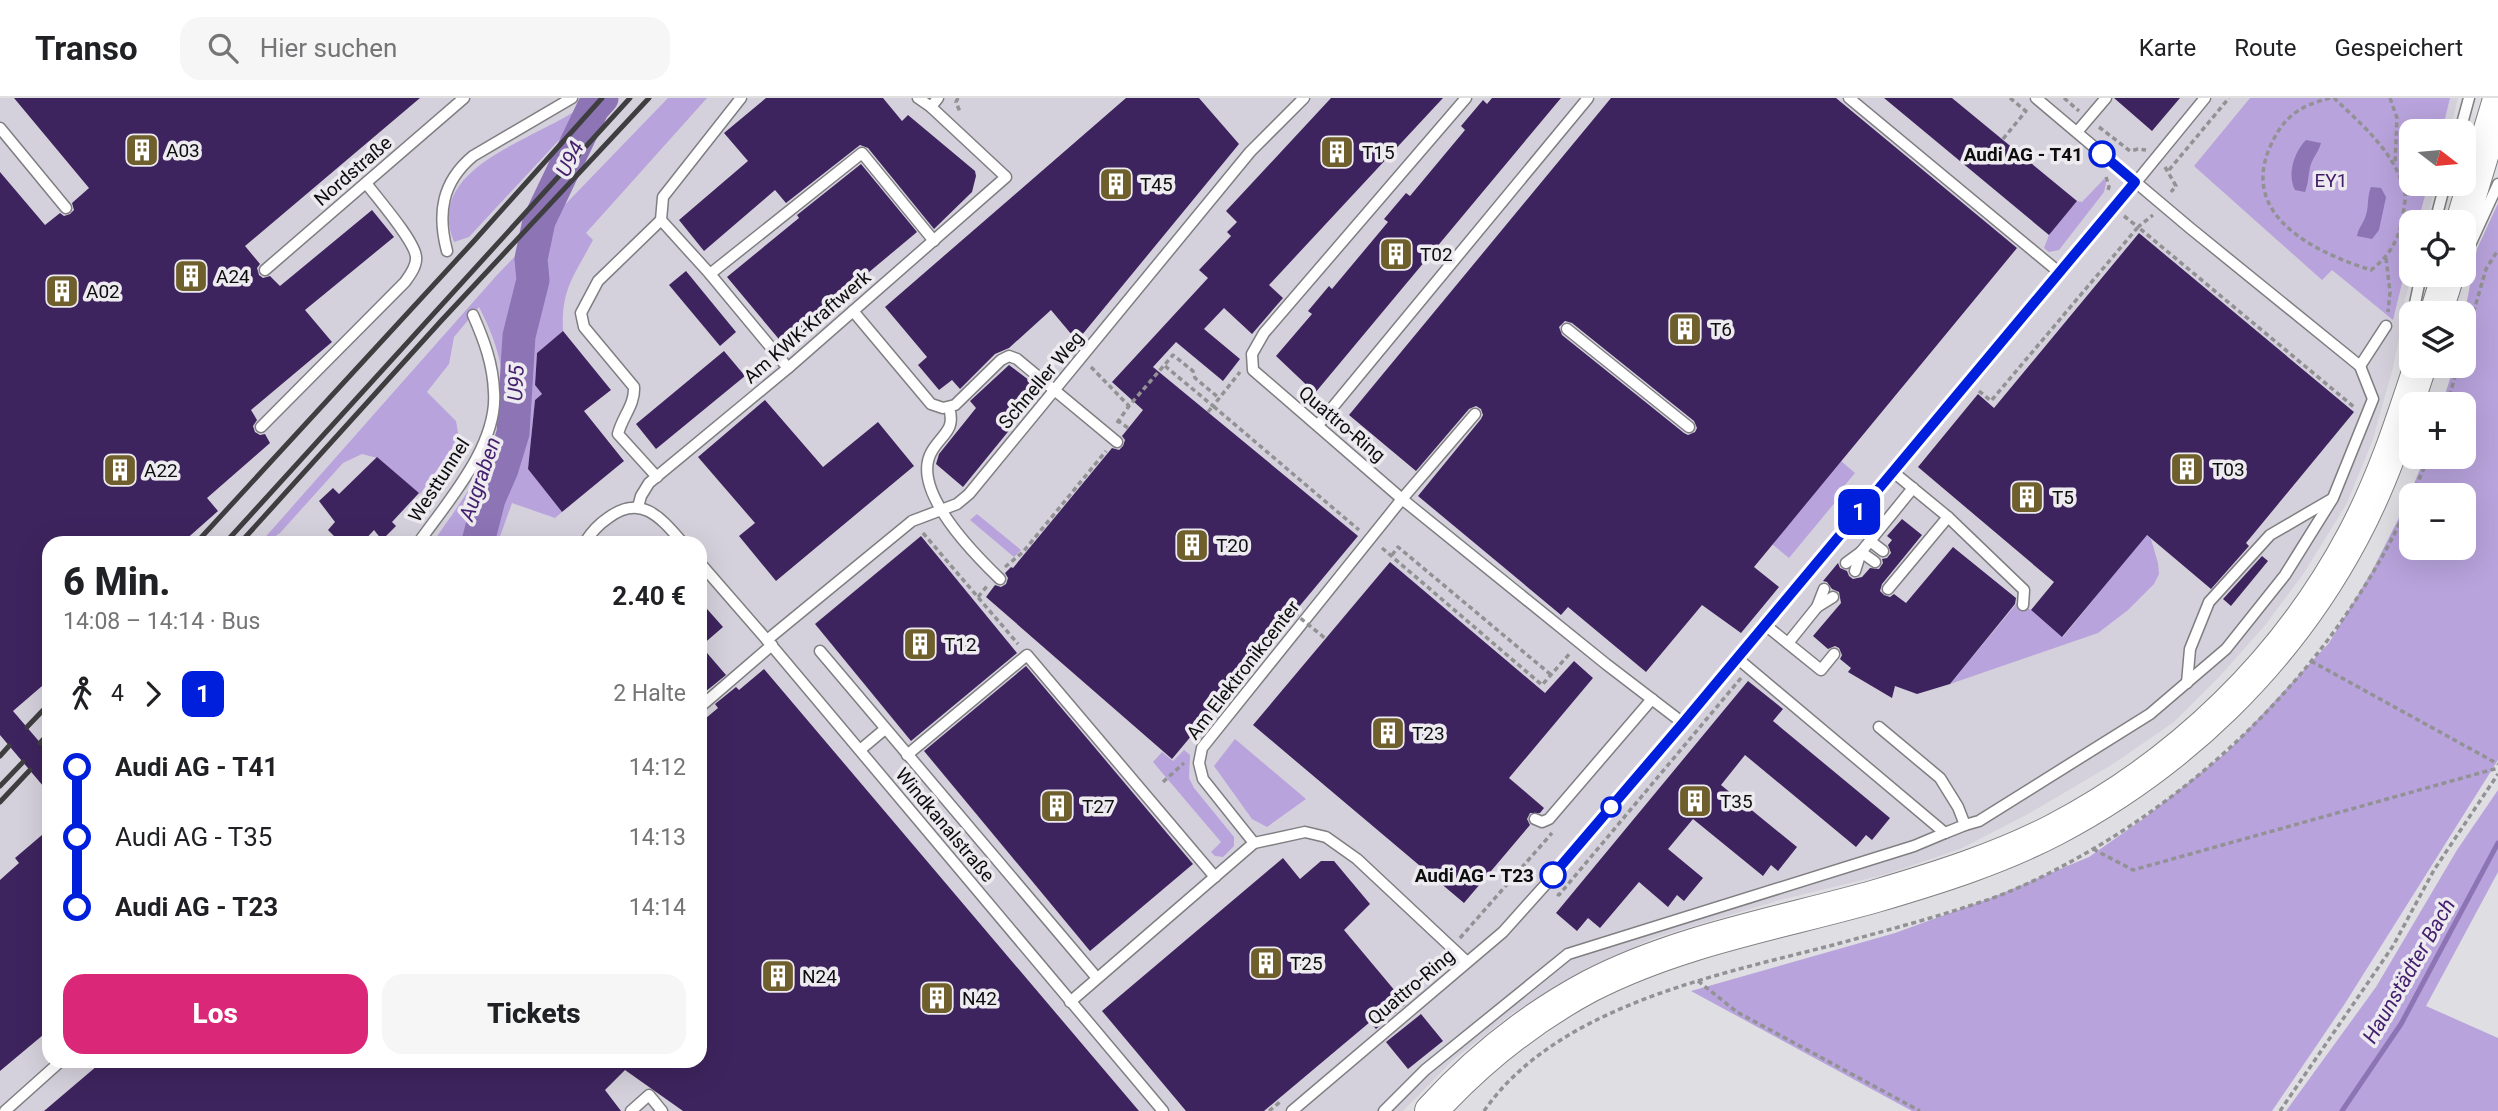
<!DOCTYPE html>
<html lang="de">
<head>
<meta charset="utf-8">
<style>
  body { margin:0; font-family:Roboto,sans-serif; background:#f6f6f6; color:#202124; height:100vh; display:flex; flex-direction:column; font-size:26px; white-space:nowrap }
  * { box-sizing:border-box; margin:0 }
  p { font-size:23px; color:#757577 }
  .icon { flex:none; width:38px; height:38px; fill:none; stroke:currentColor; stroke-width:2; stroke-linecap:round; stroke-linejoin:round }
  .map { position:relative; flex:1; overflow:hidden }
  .drawer { position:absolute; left:42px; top:438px; width:665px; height:532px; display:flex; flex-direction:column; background:#fff; border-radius:21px; box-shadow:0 7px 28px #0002 }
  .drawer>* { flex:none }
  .badge { padding:0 14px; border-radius:10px; font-size:24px; line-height:46px }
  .needle { width:46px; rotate:106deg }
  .tools { position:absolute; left:2399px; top:21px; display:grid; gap:14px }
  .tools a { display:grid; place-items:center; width:77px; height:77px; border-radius:14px; background:#fff; box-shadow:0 7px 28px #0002; font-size:35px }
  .map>.badge { position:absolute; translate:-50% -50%; box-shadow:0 0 0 4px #fff }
  .legs { display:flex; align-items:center; gap:10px; height:77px; padding:0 21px; font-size:23px }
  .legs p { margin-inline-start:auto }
  .overview { display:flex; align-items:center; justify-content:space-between; height:119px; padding:0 21px }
  h1 { font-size:38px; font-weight:800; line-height:52px }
  .button { display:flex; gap:14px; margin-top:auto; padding:14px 21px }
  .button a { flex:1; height:80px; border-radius:21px; background:#db2777; color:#fff; font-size:28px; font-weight:800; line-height:80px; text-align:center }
  .button a+a { background:#f6f6f6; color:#202124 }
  ul { padding:0 21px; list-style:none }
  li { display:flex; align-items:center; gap:24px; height:70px; font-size:26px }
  li i { display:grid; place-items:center; width:10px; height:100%; margin:0 9px; background:currentColor }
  li i::after { content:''; width:18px; height:18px; margin:-9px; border:5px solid; border-radius:50%; background:#fff }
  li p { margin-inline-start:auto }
  li:first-child i { background:linear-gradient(#0000 50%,currentColor 0) }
  li:last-child i { background:linear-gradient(currentColor 50%,#0000 0) }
  header { display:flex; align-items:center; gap:42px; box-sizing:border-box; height:98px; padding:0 35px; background:#fff; border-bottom:2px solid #e0e0e0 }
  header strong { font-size:33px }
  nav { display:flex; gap:38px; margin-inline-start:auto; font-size:24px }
  .search { width:490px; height:63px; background:#f6f6f6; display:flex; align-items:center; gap:18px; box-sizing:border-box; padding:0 24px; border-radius:21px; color:#757577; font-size:26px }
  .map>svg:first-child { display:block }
</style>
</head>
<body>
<header>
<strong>Transo</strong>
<div class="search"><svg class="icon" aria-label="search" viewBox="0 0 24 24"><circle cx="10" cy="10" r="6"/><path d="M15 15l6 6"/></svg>Hier suchen</div>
<nav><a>Karte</a><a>Route</a><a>Gespeichert</a></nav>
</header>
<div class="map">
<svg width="2498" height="1013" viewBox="0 0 2498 1013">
  <rect width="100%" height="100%" fill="#dfdee2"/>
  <path fill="#d5d1dc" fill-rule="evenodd" d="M0,0h2458l-8,33h-38v53h24l-10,38h-14v53l-13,45v18l-6,30 -21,74 -25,61 -43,70 -38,51 -46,52 -46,46 -61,42 -85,50 -68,35 -73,25 -107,26 -126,38 -81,39 -60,36 -60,47 -50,51h-1403zM49,444h651v518h-651z"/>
  <g fill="#b8a3dc" fill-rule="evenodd">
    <path d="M592,0h6l-129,139 -15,5c-33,-81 97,-104 138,-144z"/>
    <path d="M668,0h39l-121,135 7,7c-19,36 -32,49 -30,91l-26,22 -2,32 7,9 -7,6 -7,69 34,43 -7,6 -43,-15 -14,39h-65c58,-83 99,-133 46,-235l-25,30 -5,27 -22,28 29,29 3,18 -39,55 -43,-36 -15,-4 -19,9 -63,70 -13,9h-6l236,-267z"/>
    <path d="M2250,0h200l-8,33h-30v53h16l-10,38h-6l-1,24 -18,74 -61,-50 -10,10 -128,-114z"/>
    <path d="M2104,81l2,4 -2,9 -45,58 -10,2 -5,-4 5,-13 28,-34 5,1z"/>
    <path d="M2498,105v557l-154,245 -72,106h-360l-221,-120 204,-58 96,-35 98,-41 54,-38 85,-68 101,-108 43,-72 32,-63 21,-51h39v-53h-22l12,-38h10v-50l13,-67zM2412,397h52v53h-52z"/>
    <path d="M1841,363l14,12 -20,24 2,3 -48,58 -17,-14z"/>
    <path d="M977,416l44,36 -7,7 -44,-37z"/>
    <path d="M2137,429l14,12 7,24 1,11 -5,10 -26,26 -30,23 -148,51 67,-81 14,7 32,27 66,-81z"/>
    <path d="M1235,641l71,60 -39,28 -15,-8 -38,-53z"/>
    <path d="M1184,652l6,5 -1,23 5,10 40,49v9l-11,11 -8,-1 -4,-4 10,-10 -68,-80 9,-10 11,9z"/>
    <path d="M2498,692v82l-72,134 72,32v73h-212l90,-124 81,-137z"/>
  </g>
  <g fill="#8d74b5">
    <path d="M2306,42l15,3c-2,8 -7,13 -10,21 -3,9 -2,18 -6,28l-10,-2c-8,-16 -1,-38 11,-50z"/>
    <path d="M2371,89l10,1 5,9 -7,33 -7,9 -15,-3c1,-8 7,-13 9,-21 3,-9 1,-19 5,-28z"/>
  </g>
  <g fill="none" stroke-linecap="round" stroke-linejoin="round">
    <g stroke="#8d74b5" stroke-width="5">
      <path d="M475,444l12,-44 15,-29 11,-36 6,-97 8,-35"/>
      <path d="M2342,1013l59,-87 97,-181"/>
    </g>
    <path stroke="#8d74b5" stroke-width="33" d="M478,444l11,-43 13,-30 11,-36 6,-97 14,-56 -2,-21 8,-38 54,-113 9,-10"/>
  </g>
  <g fill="#3e245e" fill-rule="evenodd">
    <path d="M14,0h406l-175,148 15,18 -3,4 2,7 4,3 7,-2 10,10 92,-76 22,27 -89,73 27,32 -81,68 6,10 -4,6 2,6 5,3 5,-1 5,9 -63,55 11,13 -35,31h-134v138l-36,31 36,42v40l-49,-58v-563l45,53 15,-12 4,3 6,-2 4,-4 -2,-7 17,-15z"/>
    <path d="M766,0h117l19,23 6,-6 67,56 1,5 -4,16 -38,37 -66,-81 -8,-3 -74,58 -11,-13 -71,61 -25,-31 69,-59 -24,-28z"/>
    <path d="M1126,0h73l40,46 -162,197 -26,-31 -42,38 -14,6 -35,35 -8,-9 -13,10 -21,-25 9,-8 -42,-50z"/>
    <path d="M1331,0h112l-174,187 14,13 -31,36 -28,-26 -20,21 36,30 -17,22 -47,-39 -23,25 205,169 -186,223 -186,-162 9,-12 6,2 5,-3 2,-6 -3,-5 6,-6 2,1 99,-120 7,2 4,-4 2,-6 -3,-4 21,-26 -31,-28 96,-104 -9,-8 32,-34 -4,-4 10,-10 -11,-11z"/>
    <path d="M1492,0h69l-246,295 -39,-37 36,-42 -4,-3 21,-25 3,3 56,-67 -4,-3 22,-26 4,3 55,-66 -4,-4 22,-26 4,4z"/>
    <path d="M1611,0h225l181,150 -263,319 25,20 -38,46 -39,-28 -56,67 -78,-65 -7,8 -143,-119 63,-77 2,-4 -2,-6 -5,-3 -7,3 -53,62 -67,-56zM1565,223l7,2 122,98 3,7 -2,4 -7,3 -4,-2 -122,-98 -3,-8z"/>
    <path d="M1884,0h68l125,103 -28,34z"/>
    <path d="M2114,0h66l-28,33z"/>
    <path d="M861,66l56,68 -134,112 -56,-67 72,-59 -2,-3z"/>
    <path d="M2139,135l215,179 -108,131 3,3 -38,43 -64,-54 -85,102 -31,-27 23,-28 -136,-115 60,-73 16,14z"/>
    <path d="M686,173l50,61 -16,14 -51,-61z"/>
    <path d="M563,233l48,59 -27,21 40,50 -62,51 -34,-43 7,-69 7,-6 -7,-9 2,-32z"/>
    <path d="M724,253l21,25 -89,73 -20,-25z"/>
    <path d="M1009,267l33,25 -79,97 -27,-23 3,-10 37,-46 -6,-7z"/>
    <path d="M765,302l58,67 55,-45 36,44 -138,115 -37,-45 16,-13 -57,-66z"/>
    <path d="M377,359l42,36 -27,29 4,4 -14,14 -8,-10 -11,12h-23l-12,-12 7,-8 -16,-21 14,-13 6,6z"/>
    <path d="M1902,421l20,16 -40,49 -2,7 4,4 6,2 4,-3 12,9 47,-56 63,51 -1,6 -65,80 -33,10 -22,-8 -3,12 -44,-26 3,-4 -11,-9 2,-4 -3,-7 -4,-2 -7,3 -15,-13 28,-33 -2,-11 -7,-3 -5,-7 -4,-1 15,-18 2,5 7,3 2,5 4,3 9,-2 8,-9 9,1 4,-6 -1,-4 5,-1 4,-5 -3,-8 4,-5 -5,-4z"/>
    <path d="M921,438l96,117 -106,88 -96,-117z"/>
    <path d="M2262,458l6,5 -37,45 -8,-7z"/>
    <path d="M1390,464l155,131 29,-32 19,17 -84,100 35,30 -4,5h-10l-3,6 3,6 -66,78 -211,-178z"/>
    <path d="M700,503l23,26 -22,19 25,29 -21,17 -5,-6z"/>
    <path d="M1026,568l167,198 -103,87 -166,-200z"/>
    <path d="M764,571l375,442h-456l-58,-41 -20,20 16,21h-577l60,-51h596v-337l18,-15 -3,-4 21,-17 3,3z"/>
    <path d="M1748,583l35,28 -10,12 117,97 -18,22 -6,-5 -10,12 -111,-92 -24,30 76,62 -19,24 -7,-6 -8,11 -70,-57 -25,30 35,29 -19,23 -7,-6 -9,12 -29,-25 -39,46 -12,-10 -11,13 -21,-18z"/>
    <path d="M49,731v201l-49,41v-191l19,-17 -4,-5z"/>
    <path d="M1283,760l17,21 21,-18h13l36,43 -26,26 62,74 -30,25 -6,-7 -106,89h-78l-84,-100z"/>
    <path d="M1421,916l22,27 -35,28 -22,-27z"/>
  </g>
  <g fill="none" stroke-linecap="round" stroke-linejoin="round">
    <g stroke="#7f7e81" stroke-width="13">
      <g id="service">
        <path d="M918,0l13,9"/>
        <path d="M1466,0l-202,235 -12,21 1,16 149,129 204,165 77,59"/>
        <path d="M1849,0l211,175"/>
        <path d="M0,30l66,80"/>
        <path d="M2460,33l9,-33"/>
        <path d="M2077,34l29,-34"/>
        <path d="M661,122l49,54"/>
        <path d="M2435,124l10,-38"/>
        <path d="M447,153c-10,-38 -5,-69 26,-95l99,-58"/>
        <path d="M2464,160l34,-74"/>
        <path d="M265,172l199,-172"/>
        <path d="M853,213l78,93 12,4 12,-3 46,-45 8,-4 8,3 100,83"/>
        <path d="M2413,215l8,-38"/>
        <path d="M1567,231l122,98"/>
        <path d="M2360,268l26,-40"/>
        <path d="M2411,268l1,-26"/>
        <path d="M788,270l-78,-94 152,-121 72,88"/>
        <path d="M949,310c7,22 -7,26 -17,43 -23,38 42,103 68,128"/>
        <path d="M1318,327l270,-327"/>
        <path d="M261,329l144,-145c5,-7 12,-16 11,-25 -1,-16 -39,-59 -50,-74"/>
        <path d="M1892,373l56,46 76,73 -1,15"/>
        <path d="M657,379l-39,-43c4,-17 17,-29 16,-47l-50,-60 -3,-14 17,-32 63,-61 2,-23 78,-99"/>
        <path d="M638,409l3,-11 8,-13 139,-115 218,-191 -75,-70 7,-9"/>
        <path d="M1870,443l13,10"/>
        <path d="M419,444c29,-41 79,-97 75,-150 -1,-28 -10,-52 -21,-77"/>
        <path d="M585,444c6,-9 14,-18 23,-24 33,-25 53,0 74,24"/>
        <path d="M1861,454l14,10"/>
        <path d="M700,465l67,77 396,471"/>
        <path d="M1846,465l15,-11 52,-64"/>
        <path d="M1855,473l6,-19"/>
        <path d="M1888,491l60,-72"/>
        <path d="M1817,509l16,-10"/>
        <path d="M1764,526l57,46 13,-16"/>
        <path d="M767,542l145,-119 45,-17 12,-10 281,-342 54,-54"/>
        <path d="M1788,545l29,-36 7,-18"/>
        <path d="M820,553l277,327"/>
        <path d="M1737,560l208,175 20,-8 -7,-18 -18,-29 -61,-51"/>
        <path d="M2187,585l3,-34 19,-47 61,-67 60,-35"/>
        <path d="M700,609l72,-62"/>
        <path d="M860,652l25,-21"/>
        <path d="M907,657l120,-100 188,222"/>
        <path d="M1535,721l7,3 7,-3 103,-120"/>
        <path d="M1965,727l14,-4 171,-107 76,-65 59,-74 48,-77 40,-99 -13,-33 -170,-138 -154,-130"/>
        <path d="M1254,745l51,-11 21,5 31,22 110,103"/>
        <path d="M1070,904l184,-159 -51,-64 -4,-16 3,-15 200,-249 73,-85"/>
        <path d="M5,1013l57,-51"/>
        <path d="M631,1013l18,-16 13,16"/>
        <path d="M1292,1013l211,-179 43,-48 569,-676 90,-110"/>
        <path d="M1384,1013l41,-41 143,-116 346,-108 31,-13"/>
      </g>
    </g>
    <g stroke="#7f7e81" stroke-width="34">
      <g id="secondary">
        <path d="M2462,124l36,-119"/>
        <path d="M2436,215l12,-38"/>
        <path d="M1431,1013c45,-49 99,-93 159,-125 89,-46 191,-63 286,-90 61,-18 122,-37 178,-66 126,-66 232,-168 299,-294 29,-54 48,-112 67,-170"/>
      </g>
    </g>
    <g stroke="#929194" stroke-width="3.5" stroke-dasharray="5 3.5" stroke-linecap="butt">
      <path d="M958,0l-2,4 4,10"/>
      <path d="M2010,0l17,14"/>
      <path d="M2064,0l15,13"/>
      <path d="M2330,0c-31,8 -47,19 -60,49 -31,70 47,106 101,123 17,-13 27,-28 31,-50 1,-8 4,-19 3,-27 -9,-40 -43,-68 -71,-95"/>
      <path d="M2390,0l7,20 -2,47"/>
      <path d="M2099,29l31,24 8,-2 8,1"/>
      <path d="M2003,41l23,-28"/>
      <path d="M2165,69l11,19 -5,6"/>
      <path d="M2169,72l60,-72"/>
      <path d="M2106,79l3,10 -2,6"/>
      <path d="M2124,118l14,11 15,-12"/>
      <path d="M2386,160l4,34 -2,20"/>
      <path d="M2464,247l22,-76 12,-19"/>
      <path d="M1165,268l48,40 27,-34"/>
      <path d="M1091,269l38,39"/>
      <path d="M1979,293l12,10 147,-174 216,180"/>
      <path d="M2447,306l11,-38"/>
      <path d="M1208,314l5,-6 146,124"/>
      <path d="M1117,322l11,8"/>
      <path d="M1117,325l12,-17 44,-51 20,16 2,7 24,20"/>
      <path d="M2412,397l17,-38"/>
      <path d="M923,435l95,111"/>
      <path d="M1382,450l160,137 29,-33"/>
      <path d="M1392,457l6,-8 152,127"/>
      <path d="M1005,469l18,-15 83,-101"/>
      <path d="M978,499l10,-12"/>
      <path d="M2311,563l187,103"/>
      <path d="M1163,684l21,-19"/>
      <path d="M2093,751l40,21 365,-102"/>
      <path d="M1523,769l12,9"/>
      <path d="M1557,796l2,1 182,-217"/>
      <path d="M1460,840l92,-105"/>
      <path d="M1698,883l39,31 183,99"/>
      <path d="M1269,1013l11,-9"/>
      <path d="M1484,1013c73,-105 233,-136 349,-166 48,-13 97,-26 145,-42 38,-12 75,-31 110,-51 140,-81 258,-206 324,-355"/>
      <path d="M2280,1013l113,-165 41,-76 64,-96"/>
    </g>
    <use href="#service" stroke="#fff" stroke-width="10"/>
    <use href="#secondary" stroke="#fff" stroke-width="32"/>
    <g stroke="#3e3e40" stroke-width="5">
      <path d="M197,444l277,-301 128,-143"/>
      <path d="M226,444l404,-444"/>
      <path d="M241,444l200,-221 208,-223"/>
      <path d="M27,629l22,-23"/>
      <path d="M40,645l9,-10"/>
      <path d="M47,653l2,-2"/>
      <path d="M0,658l9,-10"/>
      <path d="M0,688l23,-24"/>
      <path d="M0,704l30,-32"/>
    </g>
    <path stroke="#929194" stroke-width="3.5" stroke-dasharray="5 3.5" stroke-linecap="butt" d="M1294,515l32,26"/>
  </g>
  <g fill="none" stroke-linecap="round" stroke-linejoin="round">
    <g stroke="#fff" stroke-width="16">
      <path id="line-1" d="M1553,777l130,-152 452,-541 -33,-28"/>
    </g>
    <use href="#line-1" stroke="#001fdc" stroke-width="10"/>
  </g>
  <defs>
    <g id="building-square" transform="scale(1.75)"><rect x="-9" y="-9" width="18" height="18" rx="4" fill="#6f5f2c" stroke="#edebef"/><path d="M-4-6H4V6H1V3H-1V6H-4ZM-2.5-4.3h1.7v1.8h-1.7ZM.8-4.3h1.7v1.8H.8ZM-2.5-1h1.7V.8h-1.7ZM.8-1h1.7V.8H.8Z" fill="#fff"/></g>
  </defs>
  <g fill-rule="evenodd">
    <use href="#building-square" x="142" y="52"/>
    <use href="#building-square" x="1337" y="54"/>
    <use href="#building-square" x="1116" y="86"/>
    <use href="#building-square" x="1396" y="156"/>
    <use href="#building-square" x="191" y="178"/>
    <use href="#building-square" x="62" y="193"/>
    <use href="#building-square" x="1685" y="231"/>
    <use href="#building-square" x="2187" y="371"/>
    <use href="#building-square" x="120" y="372"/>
    <use href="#building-square" x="2027" y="399"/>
    <use href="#building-square" x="1192" y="447"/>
    <use href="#building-square" x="920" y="546"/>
    <use href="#building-square" x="1388" y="635"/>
    <use href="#building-square" x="1695" y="703"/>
    <use href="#building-square" x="1057" y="708"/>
    <use href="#building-square" x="1266" y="865"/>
    <use href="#building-square" x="778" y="878"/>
    <use href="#building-square" x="937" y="900"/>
  </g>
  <g fill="#fff" stroke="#001fdc" stroke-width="3.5">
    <circle cx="2102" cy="56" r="12"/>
    <circle cx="1611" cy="709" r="9"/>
    <circle cx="1553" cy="777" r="12"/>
  </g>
  <g text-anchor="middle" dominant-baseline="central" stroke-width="7" stroke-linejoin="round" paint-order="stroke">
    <g font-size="19" fill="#0d0d0e" stroke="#edebef" text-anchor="start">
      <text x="166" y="52">A03</text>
      <text x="1362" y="54">T15</text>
      <text x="1140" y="86">T45</text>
      <text x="1420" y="156">T02</text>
      <text x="216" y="178">A24</text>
      <text x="86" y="193">A02</text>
      <text x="1710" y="231">T6</text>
      <text x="2212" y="371">T03</text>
      <text x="144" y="372">A22</text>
      <text x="2052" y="399">T5</text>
      <text x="1216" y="447">T20</text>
      <text x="944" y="546">T12</text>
      <text x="1412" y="635">T23</text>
      <text x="1720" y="703">T35</text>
      <text x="1082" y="708">T27</text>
      <text x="1290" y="865">T25</text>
      <text x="802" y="878">N24</text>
      <text x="962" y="900">N42</text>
    </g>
    <g font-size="19" font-weight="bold" fill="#0d0d0e" stroke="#edebef" text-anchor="end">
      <text x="2083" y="56">Audi AG - T41</text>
      <text x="1534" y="777">Audi AG - T23</text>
    </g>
    <g font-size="19" fill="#0d0d0e" stroke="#edebef">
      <text transform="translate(353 73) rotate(-41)">Nordstraße</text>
      <text transform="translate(807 229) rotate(-41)">Am KWK-Kraftwerk</text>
      <text transform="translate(1041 282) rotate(-50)">Schneller Weg</text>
      <text transform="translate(1342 326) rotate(40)">Quattro-Ring</text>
      <text transform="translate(439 382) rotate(-57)">Westtunnel</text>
      <text transform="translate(1243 572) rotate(-52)">Am Elektronikcenter</text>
      <text transform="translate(945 727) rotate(50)">Windkanalstraße</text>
      <text transform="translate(1411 889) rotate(-40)">Quattro-Ring</text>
    </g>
    <g font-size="19" fill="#411b6a" stroke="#edebef">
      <text x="2331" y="82">EY1</text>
    </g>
    <g font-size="21" font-style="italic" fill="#441f6d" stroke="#edebef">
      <text transform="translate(570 61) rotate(-63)">U94</text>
      <text transform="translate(516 285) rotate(-87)">U95</text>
      <text transform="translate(480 381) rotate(-71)">Augraben</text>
      <text transform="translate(2409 873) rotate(-60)">Haunstädter Bach</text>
    </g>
  </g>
</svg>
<div class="tools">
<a><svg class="needle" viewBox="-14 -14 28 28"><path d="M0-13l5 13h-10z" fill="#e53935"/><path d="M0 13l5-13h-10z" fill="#757577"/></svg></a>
<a><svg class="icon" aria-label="locate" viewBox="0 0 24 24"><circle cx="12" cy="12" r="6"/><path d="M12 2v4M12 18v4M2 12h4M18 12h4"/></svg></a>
<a><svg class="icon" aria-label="layers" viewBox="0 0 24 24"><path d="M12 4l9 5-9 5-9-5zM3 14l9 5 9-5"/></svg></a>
<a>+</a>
<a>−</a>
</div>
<b class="badge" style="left:1859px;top:414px;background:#001fdc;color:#fff">1</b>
<section class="drawer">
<div class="overview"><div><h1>6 Min.</h1><p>14:08 – 14:14 · Bus</p></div><b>2.40 €</b></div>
<div class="legs"><svg class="icon" aria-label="walk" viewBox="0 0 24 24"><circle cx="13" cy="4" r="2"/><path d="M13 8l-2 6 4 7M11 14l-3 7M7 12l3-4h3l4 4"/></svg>4<svg class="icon" aria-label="forward" viewBox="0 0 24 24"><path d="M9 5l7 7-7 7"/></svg><b class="badge" style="background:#001fdc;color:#fff">1</b><p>2 Halte</p></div>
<ul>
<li><i style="color:#001fdc"></i><b>Audi AG - T41</b><p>14:12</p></li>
<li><i style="color:#001fdc"></i><span>Audi AG - T35</span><p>14:13</p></li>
<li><i style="color:#001fdc"></i><b>Audi AG - T23</b><p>14:14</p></li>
</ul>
<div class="button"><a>Los</a><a>Tickets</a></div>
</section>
</div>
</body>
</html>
